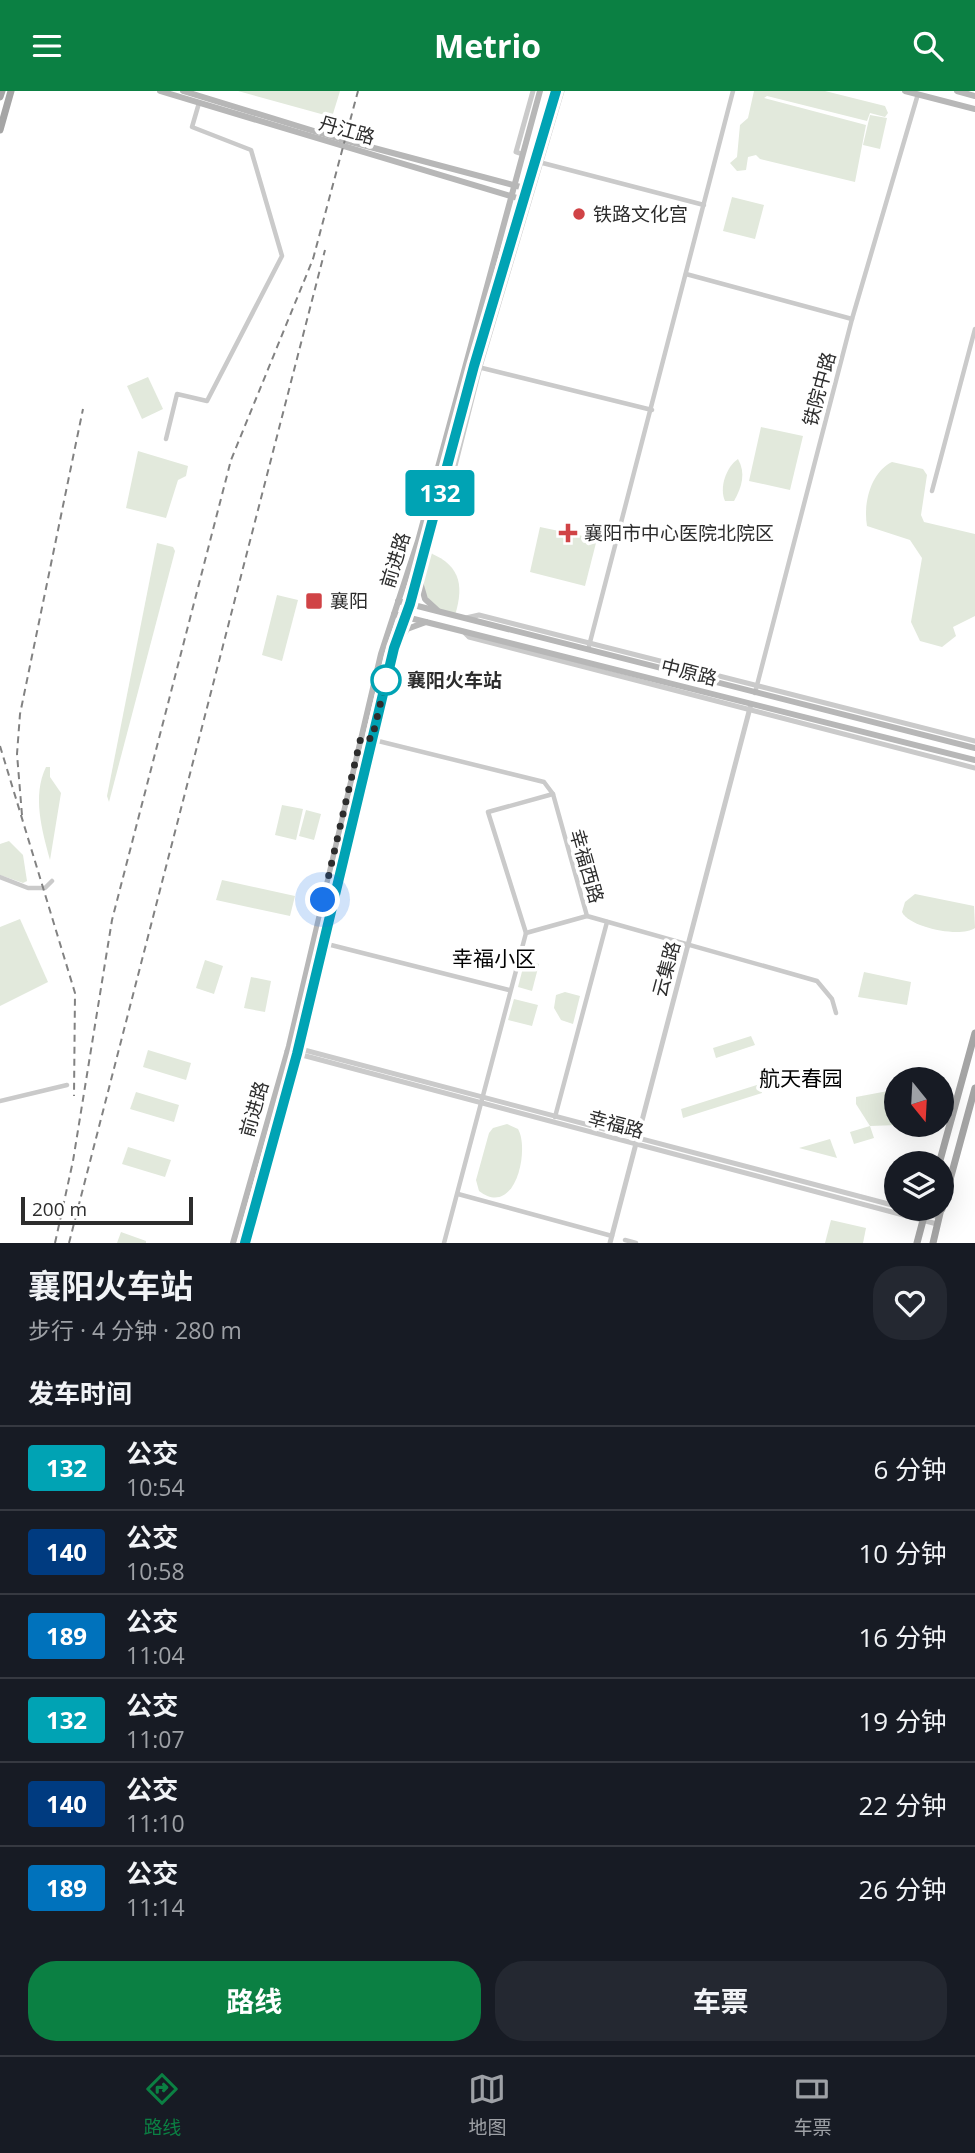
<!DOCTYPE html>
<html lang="zh">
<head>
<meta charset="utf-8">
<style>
  body { margin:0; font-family:"Open Sans","Noto Sans SC",sans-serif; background:#242831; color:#f1f3f6; height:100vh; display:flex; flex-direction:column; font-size:26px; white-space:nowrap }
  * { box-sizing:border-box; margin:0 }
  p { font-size:23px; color:#9ea1a6 }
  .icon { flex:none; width:38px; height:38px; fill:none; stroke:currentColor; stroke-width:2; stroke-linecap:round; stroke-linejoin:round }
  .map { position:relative; height:1152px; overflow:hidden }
  .panel { display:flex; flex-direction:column; background:#171b24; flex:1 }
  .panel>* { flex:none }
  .badge { padding:0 14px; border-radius:5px; font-size:24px; line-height:46px }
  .needle { width:46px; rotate:162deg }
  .buttons { position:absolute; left:884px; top:976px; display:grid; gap:14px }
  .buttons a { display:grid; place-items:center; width:70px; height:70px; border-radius:50%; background:#171b24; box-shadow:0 7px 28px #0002; font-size:35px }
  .scale { position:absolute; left:21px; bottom:18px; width:172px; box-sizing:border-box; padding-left:7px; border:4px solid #2d2d2d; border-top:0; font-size:19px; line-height:24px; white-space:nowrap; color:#2d2d2d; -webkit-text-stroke:5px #fff; paint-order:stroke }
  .you { position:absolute; width:35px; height:35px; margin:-18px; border:5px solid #fff; border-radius:50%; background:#1a73e8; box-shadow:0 0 0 10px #1a73e833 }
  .map>.badge { position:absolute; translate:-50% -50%; box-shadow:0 0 0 4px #fff }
  h2 { padding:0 28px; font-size:26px; line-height:63px }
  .round { display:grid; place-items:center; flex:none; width:74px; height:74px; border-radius:28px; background:#242831 }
  .headline { display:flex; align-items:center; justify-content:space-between; height:119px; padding:0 28px }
  h1 { font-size:33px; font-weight:700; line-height:52px }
  .primary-button { display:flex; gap:14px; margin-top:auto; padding:14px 28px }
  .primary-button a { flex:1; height:80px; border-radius:28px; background:#0b8043; color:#fff; font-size:28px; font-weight:700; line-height:80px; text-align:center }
  .primary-button a+a { background:#242831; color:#f1f3f6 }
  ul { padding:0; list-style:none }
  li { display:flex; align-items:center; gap:21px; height:84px; padding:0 28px; border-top:2px solid #363941 }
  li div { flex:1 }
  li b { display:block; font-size:26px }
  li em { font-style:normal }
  li .badge { min-width:77px; font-weight:700; text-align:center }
  header { display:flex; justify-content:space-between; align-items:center; height:91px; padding:0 28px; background:#0b8043; color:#fff; font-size:32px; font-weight:700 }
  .menu { display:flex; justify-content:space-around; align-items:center; height:98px; border-top:2px solid #363941; background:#171b24; font-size:19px; color:#9ea1a6 }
  .menu a { display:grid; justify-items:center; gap:4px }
  .menu .current { color:#0b8043 }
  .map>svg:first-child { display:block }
</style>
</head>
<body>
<header><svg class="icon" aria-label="menu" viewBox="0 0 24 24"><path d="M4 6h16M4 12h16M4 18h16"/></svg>Metrio<svg class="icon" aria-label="search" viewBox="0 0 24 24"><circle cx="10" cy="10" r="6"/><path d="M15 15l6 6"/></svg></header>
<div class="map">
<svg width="975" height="1152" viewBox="0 0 975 1152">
  <rect width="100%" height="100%" fill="#fff"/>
  <g fill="#e2e9dc">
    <path d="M238,0h102l-8,26z"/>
    <path d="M754,0h71l60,15 3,7 -3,4 -15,-4 -3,8 -100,-25 -3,2 102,27 -11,57 -95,-23 -4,-4 -8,2 -2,13 -9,1 -7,-8 7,-6 3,-32 8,-7z"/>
    <path d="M870,24l17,3 -7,31 -17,-4z"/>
    <path d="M732,106l32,8 -9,34 -32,-8z"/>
    <path d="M148,286l15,32 -21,10 -15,-33z"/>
    <path d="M761,336l42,9 -13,54 -41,-9z"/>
    <path d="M138,360l50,15 -2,10 -8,4 -12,38 -40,-10z"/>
    <path d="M738,368c8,14 4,28 -4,42h-9c-6,-13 1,-34 13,-42z"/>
    <path d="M892,371l31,7 4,6 -6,40 3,7 51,12v82l-22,11 3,9 -14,11 -22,-6 -9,-19 11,-64 -12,-18 -43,-14c-4,-23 4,-54 25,-64z"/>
    <path d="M540,436l57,12 -12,47 -55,-14z"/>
    <path d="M157,452l16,4 2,4 -66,251 -2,-6z"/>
    <path d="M425,460c34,12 40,32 30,64l-16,-4 -20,-24z"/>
    <path d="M277,504l21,5 -16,61 -20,-6z"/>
    <path d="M46,676h4v10l11,16 -11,67c-8,-30 -18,-64 -4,-93z"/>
    <path d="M282,714l21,4 -7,31 -21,-5z"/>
    <path d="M306,719l15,4 -7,26 -15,-4z"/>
    <path d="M9,750l14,14 4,26 -4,2 -23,-8v-31z"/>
    <path d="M222,789l73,16 -5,20 -74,-16z"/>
    <path d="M915,803l59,12 1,22c-14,10 -65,0 -73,-16l3,-10z"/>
    <path d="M20,828l28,63 -48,24v-79z"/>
    <path d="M205,869l18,6 -9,28 -18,-6z"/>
    <path d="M525,869l14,4 -7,27 -14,-4z"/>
    <path d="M864,881l47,10 -4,23 -49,-8z"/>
    <path d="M251,886l20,4 -6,31 -21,-4z"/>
    <path d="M565,901l15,4 -7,28 -12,-4 -7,-12 2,-13z"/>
    <path d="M514,908l24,6 -6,21 -24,-6z"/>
    <path d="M751,945l4,9 -39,13 -3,-10z"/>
    <path d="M148,959l43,13 -5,17 -43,-13z"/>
    <path d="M760,993l2,9 -79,25 -2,-9z"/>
    <path d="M888,1000l8,2 2,32 -28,1 4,12 -20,6 -4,-12 20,-6 -14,-22v-7z"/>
    <path d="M136,1001l43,13 -5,17 -44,-13z"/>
    <path d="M507,1033l11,5c12,21 -3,90 -39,62l-3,-11 13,-47 4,-5z"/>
    <path d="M830,1048l7,19 -38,-10z"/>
    <path d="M128,1056l43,13 -6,17 -43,-13z"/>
    <path d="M831,1129l35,8 -3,15h-38z"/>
    <path d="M121,1141l25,9v2h-29z"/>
  </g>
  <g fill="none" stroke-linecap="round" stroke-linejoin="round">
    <g stroke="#cacaca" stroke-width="4.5">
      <path d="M535,70l169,44"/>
      <path d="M686,183l166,45"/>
      <path d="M474,275l178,44"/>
      <path d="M166,348l11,-45 30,7 75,-145 -31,-106 -59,-23 7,-24"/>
      <path d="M932,400l43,-162"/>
      <path d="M589,555l144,-555"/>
      <path d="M755,602l97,-374 66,-225"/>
      <path d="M362,646l182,45 9,12 34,122 230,65 15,18 4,14"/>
      <path d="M0,786l28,11h17l7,-7"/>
      <path d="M526,842l-38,-121 65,-18"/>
      <path d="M323,852l186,47"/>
      <path d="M0,1010l67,-16"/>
      <path d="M555,1026l52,-195"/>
      <path d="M458,1103l154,42"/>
      <path d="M625,1149l11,3"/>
      <path d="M444,1152l82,-310 61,-17"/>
    </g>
    <g stroke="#cacaca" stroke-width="5">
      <path d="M522,63l-6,-2 17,-61"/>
      <path d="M435,426l13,-23 32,-127 82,-276"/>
      <path d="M466,527l13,-3 496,126"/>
      <path d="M465,542l4,4 506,131"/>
      <path d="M289,955l607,160"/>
      <path d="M287,960l650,173"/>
      <path d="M909,1118l30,8"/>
      <path d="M610,1152l141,-539"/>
    </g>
    <g stroke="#b7b7b7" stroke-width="6">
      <path d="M160,0l364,109"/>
      <path d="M183,0l157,48 188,50"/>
      <path d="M905,0l70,18"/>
      <path d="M957,0l18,5"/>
      <path d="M420,491l5,17 12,11"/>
      <path d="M398,510l577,147"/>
      <path d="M394,523l581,146"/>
      <path d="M401,547l6,-9 19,-7"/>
      <path d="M233,1152l56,-197 92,-392 37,-113 122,-450"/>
      <path d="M245,1152l52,-189 97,-406 16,-44 64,-238 82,-275"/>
    </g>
    <g stroke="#a5a5a5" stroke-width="7">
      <path d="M0,6l2,-6"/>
      <path d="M0,39l11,-39"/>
      <path d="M939,1073l36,-131"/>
      <path d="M942,1118l33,-121"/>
      <path d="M917,1152l9,-34"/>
      <path d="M933,1152l8,-34"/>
    </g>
    <g stroke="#828282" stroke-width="2" stroke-dasharray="7 5" stroke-linecap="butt">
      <path d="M0,655l75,247 -1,103"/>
      <path d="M22,724l-5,-61 3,-40 63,-305"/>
      <path d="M55,1152l18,-82 39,-241 119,-460 82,-201 45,-168"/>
      <path d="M69,1152l256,-993"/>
    </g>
  </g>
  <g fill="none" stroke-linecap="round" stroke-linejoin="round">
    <g stroke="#fff" stroke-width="16">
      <path id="line" d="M245,1152l52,-189 97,-406 16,-44 64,-238 82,-275"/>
    </g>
    <use href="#line" stroke="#00a3b4" stroke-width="10"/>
    <path stroke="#2d2d2d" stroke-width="7" stroke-dasharray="0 12.6" d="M323,809l38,-163 11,2 14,-59"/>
  </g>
  <g fill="#d04346" stroke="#fff" stroke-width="2.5">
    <circle cx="579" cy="123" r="7"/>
    <path d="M564.5 431.5h7v7h7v7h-7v7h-7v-7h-7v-7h7z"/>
    <rect x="305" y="501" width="18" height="18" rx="3.5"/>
  </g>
  <circle fill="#fff" stroke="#00a3b4" stroke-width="3.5" cx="386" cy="589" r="14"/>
  <g text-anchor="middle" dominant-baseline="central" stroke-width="7" stroke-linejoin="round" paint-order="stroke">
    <g font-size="19" fill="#2d2d2d" stroke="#fff">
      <text transform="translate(347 39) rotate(16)">丹江路</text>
      <text transform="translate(819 298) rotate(-75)">铁院中路</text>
      <text transform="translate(395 469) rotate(-73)">前进路</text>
      <text transform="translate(689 581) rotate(14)">中原路</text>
      <text transform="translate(587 775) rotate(74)">幸福西路</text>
      <text transform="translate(666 878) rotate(-75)">云集路</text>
      <text transform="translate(254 1018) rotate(-74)">前进路</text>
      <text transform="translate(616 1033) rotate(15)">幸福路</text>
    </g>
    <g font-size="19" fill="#2d2d2d" stroke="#fff" text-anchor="start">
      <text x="593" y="123">铁路文化宫</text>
      <text x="584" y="442">襄阳市中心医院北院区</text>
      <text x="330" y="510">襄阳</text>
    </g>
    <g font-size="19" font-weight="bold" fill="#2d2d2d" stroke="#fff" text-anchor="start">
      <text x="407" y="589">襄阳火车站</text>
    </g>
    <g font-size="21" fill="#000" stroke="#fff">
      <text x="494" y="867">幸福小区</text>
      <text x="801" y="987">航天春园</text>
    </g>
  </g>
</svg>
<div class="buttons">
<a><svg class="needle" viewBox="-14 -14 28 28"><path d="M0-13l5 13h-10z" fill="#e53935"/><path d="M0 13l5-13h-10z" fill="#9ea1a6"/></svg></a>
<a><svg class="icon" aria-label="layers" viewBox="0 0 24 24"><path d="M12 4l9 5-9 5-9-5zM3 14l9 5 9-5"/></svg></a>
</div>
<div class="scale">200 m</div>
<div class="you" style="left:323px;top:809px"></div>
<b class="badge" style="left:440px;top:402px;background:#00a3b4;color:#fff">132</b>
</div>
<section class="panel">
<div class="headline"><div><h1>襄阳火车站</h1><p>步行 · 4 分钟 · 280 m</p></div><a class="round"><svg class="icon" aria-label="heart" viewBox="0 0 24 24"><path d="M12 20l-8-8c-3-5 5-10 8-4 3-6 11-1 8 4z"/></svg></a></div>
<h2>发车时间</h2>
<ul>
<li><span class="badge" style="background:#00a3b4;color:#fff">132</span><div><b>公交</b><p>10:54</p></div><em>6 分钟</em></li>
<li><span class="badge" style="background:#003b80;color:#fff">140</span><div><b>公交</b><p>10:58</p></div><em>10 分钟</em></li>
<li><span class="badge" style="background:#0072bc;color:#fff">189</span><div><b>公交</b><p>11:04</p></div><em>16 分钟</em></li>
<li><span class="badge" style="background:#00a3b4;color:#fff">132</span><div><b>公交</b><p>11:07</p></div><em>19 分钟</em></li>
<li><span class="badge" style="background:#003b80;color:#fff">140</span><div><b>公交</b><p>11:10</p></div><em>22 分钟</em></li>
<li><span class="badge" style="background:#0072bc;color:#fff">189</span><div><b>公交</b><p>11:14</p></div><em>26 分钟</em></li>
</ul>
<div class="primary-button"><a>路线</a><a>车票</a></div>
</section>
<nav class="menu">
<a class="current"><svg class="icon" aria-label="directions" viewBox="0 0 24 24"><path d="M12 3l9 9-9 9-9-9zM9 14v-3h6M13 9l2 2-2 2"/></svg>路线</a>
<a><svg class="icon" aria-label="map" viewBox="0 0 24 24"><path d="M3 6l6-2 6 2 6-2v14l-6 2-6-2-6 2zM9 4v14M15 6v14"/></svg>地图</a>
<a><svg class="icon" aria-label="tickets" viewBox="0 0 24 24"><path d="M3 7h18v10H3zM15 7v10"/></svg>车票</a>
</nav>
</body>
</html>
